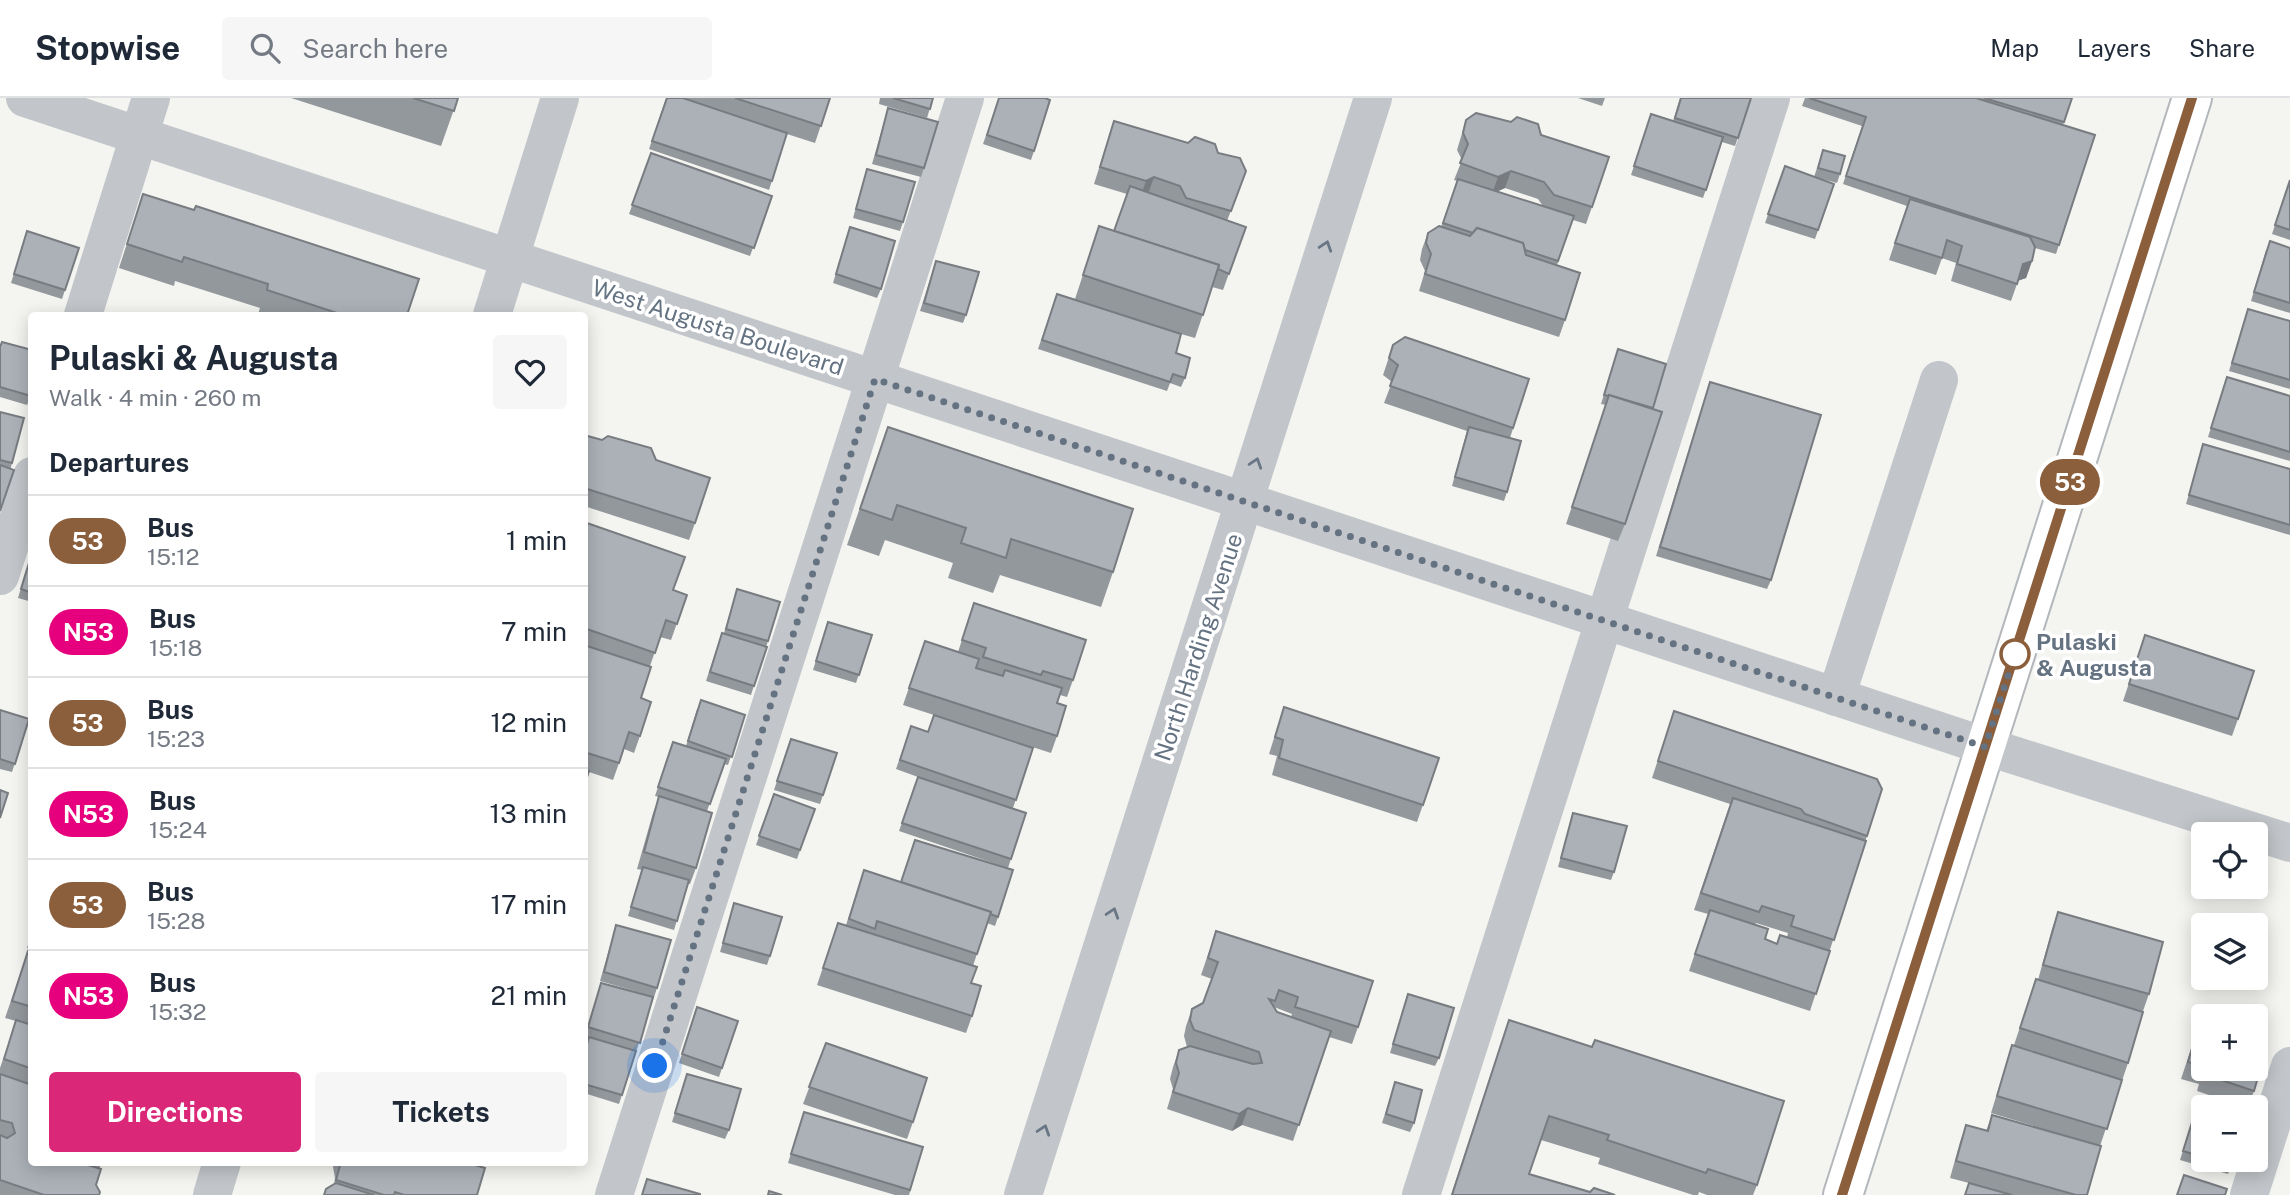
<!DOCTYPE html>
<html lang="en">
<head>
<meta charset="utf-8">
<style>
  body { margin:0; font-family:"Public Sans",sans-serif; background:#f6f6f7; color:#1f2937; height:100vh; display:flex; flex-direction:column; font-size:26px; white-space:nowrap }
  * { box-sizing:border-box; margin:0 }
  p { font-size:23px; color:#747a83 }
  .icon { flex:none; width:38px; height:38px; fill:none; stroke:currentColor; stroke-width:2; stroke-linecap:round; stroke-linejoin:round }
  .map { position:relative; flex:1; overflow:hidden }
  .drawer { position:absolute; left:28px; top:214px; width:560px; height:854px; display:flex; flex-direction:column; background:#fff; border-radius:7px; box-shadow:0 4px 18px #0003 }
  .drawer>* { flex:none }
  .badge { padding:0 14px; border-radius:23px; font-size:24px; line-height:46px }
  .buttons { position:absolute; left:2191px; top:724px; display:grid; gap:14px }
  .buttons a { display:grid; place-items:center; width:77px; height:77px; border-radius:7px; background:#fff; box-shadow:0 4px 18px #0003; font-size:35px }
  .you { position:absolute; width:35px; height:35px; margin:-18px; border:5px solid #fff; border-radius:50%; background:#1a73e8; box-shadow:0 0 0 10px #1a73e833 }
  .map>.badge { position:absolute; translate:-50% -50%; box-shadow:0 0 0 4px #fff }
  h2 { padding:0 21px; font-size:26px; line-height:63px }
  .round { display:grid; place-items:center; flex:none; width:74px; height:74px; border-radius:7px; background:#f6f6f7 }
  .summary { display:flex; align-items:center; justify-content:space-between; height:119px; padding:0 21px }
  h1 { font-size:33px; font-weight:700; line-height:52px }
  .action { display:flex; gap:14px; margin-top:auto; padding:14px 21px }
  .action a { flex:1; height:80px; border-radius:7px; background:#db2777; color:#fff; font-size:28px; font-weight:700; line-height:80px; text-align:center }
  .action a+a { background:#f6f6f7; color:#1f2937 }
  ul { padding:0; list-style:none }
  li { display:flex; align-items:center; gap:21px; height:91px; padding:0 21px; border-top:2px solid #e0e1e3 }
  li div { flex:1 }
  li b { display:block; font-size:26px }
  li em { font-style:normal }
  li .badge { min-width:77px; font-weight:700; text-align:center }
  header { display:flex; align-items:center; gap:42px; box-sizing:border-box; height:98px; padding:0 35px; background:#fff; border-bottom:2px solid #e0e1e3 }
  header strong { font-size:33px }
  nav { display:flex; gap:38px; margin-inline-start:auto; font-size:24px }
  .search { width:490px; height:63px; background:#f6f6f7; display:flex; align-items:center; gap:18px; box-sizing:border-box; padding:0 24px; border-radius:7px; color:#747a83; font-size:26px }
  .map>svg:first-child { display:block }
</style>
</head>
<body>
<header>
<strong>Stopwise</strong>
<div class="search"><svg class="icon" aria-label="search" viewBox="0 0 24 24"><circle cx="10" cy="10" r="6"/><path d="M15 15l6 6"/></svg>Search here</div>
<nav><a>Map</a><a>Layers</a><a>Share</a></nav>
</header>
<div class="map">
<svg width="2290" height="1097" viewBox="0 0 2290 1097">
  <rect width="100%" height="100%" fill="#f4f5f1"/>
  <g fill="none" stroke-linecap="round" stroke-linejoin="round">
    <g stroke="#b3b7bb" stroke-width="42">
      <path id="major" d="M1843,1097l349,-1097"/>
    </g>
    <g stroke="#c2c5c9" stroke-width="38">
      <path d="M25,0l1960,648 305,97"/>
      <path d="M83,217l68,-217"/>
      <path d="M492,217l68,-217"/>
      <path d="M0,478l32,-100"/>
      <path d="M1836,599l103,-317"/>
      <path d="M212,1097l10,-33"/>
      <path d="M614,1097l351,-1097"/>
      <path d="M1023,1097l350,-1097"/>
      <path d="M1421,1097l350,-1097"/>
      <path d="M2249,1097l41,-129"/>
    </g>
    <use href="#major" stroke="#fff" stroke-width="38"/>
  </g>
  <g fill="#93989d" fill-rule="evenodd">
    <path d="M291,0h167l-17,48z"/>
    <path d="M666,0h164l-15,45 -28,-9 -18,56 -120,-41z"/>
    <path d="M880,0h53l-6,20 -48,-14z"/>
    <path d="M999,0l35,53 -3,9 -48,-16z"/>
    <path d="M1578,0h27l-3,8z"/>
    <path d="M1680,0h71l-16,48 -13,-4 -19,56 -72,-23 20,-61 22,7z"/>
    <path d="M1805,0h267l-9,27 32,10 -39,119 -21,-6 -3,13 -6,17 -8,3 -7,20 -60,-20 5,-18 -14,-5 -6,17 -47,-15 18,-54 -64,-22 19,-58 -60,-20z"/>
    <path d="M888,10l36,60 -3,9 -49,-13z"/>
    <path d="M1466,22l75,15 51,72 -6,17 -13,-4 -16,45 8,55 -6,17 -140,-46 6,-20 -5,-11 2,-11 6,-16 13,-6 16,-46 -3,-1 8,-20 -5,-10zM1505,90l33,11 5,7 -46,-15z"/>
    <path d="M1114,23l104,32 28,18 -19,50 19,6 -23,63 -11,-3 -17,51 -14,-4 -5,19 9,25 -4,9 -11,-4 -3,8 -129,-42 19,-55 18,5 24,-73 15,5 13,-37 -33,-10z"/>
    <path d="M1823,52l17,24 -3,9 -23,-6z"/>
    <path d="M651,55l121,43 -22,60 -121,-42z"/>
    <path d="M1785,68l49,18 -19,55 -50,-16z"/>
    <path d="M867,71l36,53 -3,9 -47,-13z"/>
    <path d="M2290,82v60l-18,-6z"/>
    <path d="M143,96l264,121h-145l-4,-1 2,-6 -85,-27 -1,5 -55,-18z"/>
    <path d="M27,133l52,17 -17,51 -51,-16z"/>
    <path d="M847,138l34,53 -4,9 -44,-15z"/>
    <path d="M2290,150v65l-39,-12 15,-51z"/>
    <path d="M936,163l30,54 -3,8 -43,-12z"/>
    <path d="M2245,220l45,3v68l-61,-18z"/>
    <path d="M1393,247l136,34 -19,59 -3,54 -3,9 -52,-15 15,-55 -83,-28 8,-21 -9,-7z"/>
    <path d="M0,249l32,47 -5,11 -27,-8z"/>
    <path d="M1618,251l35,60 -28,115 -7,17 -52,-17 40,-119 -5,-1z"/>
    <path d="M2224,288l66,10v65l-82,-24z"/>
    <path d="M1707,293l64,189 -4,9 -111,-33z"/>
    <path d="M0,314l12,51 -12,48z"/>
    <path d="M888,329l225,145 -12,35 -101,-32 -7,18 -45,-15 5,-15 -68,-23 -6,16 -32,-11z"/>
    <path d="M584,337l111,88 -6,17 -105,-34z"/>
    <path d="M2203,346l87,25v66l-104,-31z"/>
    <path d="M584,424l89,68 14,5 -16,45 -11,-3 -10,29 -9,32 -1,38 -6,17 -10,-4 -11,31 -24,-8 -5,14z"/>
    <path d="M32,454v50l-14,-4z"/>
    <path d="M737,491l31,52 -17,54 -45,-14 13,-40 5,-8z"/>
    <path d="M974,505l99,77 -6,17 -7,-2 -3,8v33l-6,17 -74,-24 56,19 -20,60 13,5 -18,55 -109,-37 19,-54 -22,-8 15,-43 17,6 6,-17 -31,-10 22,-64 33,11z"/>
    <path d="M825,533l47,4 -16,48 -43,-13z"/>
    <path d="M2145,537l93,84 -6,17 -109,-35z"/>
    <path d="M1284,609l155,51 -22,64 -145,-47 5,-19 -8,-2z"/>
    <path d="M697,611l48,6 -17,50 -4,-1 -17,47 -11,57 -6,16h-2l-14,46 -46,-14 14,-46 -5,-1 16,-56 6,-16 -4,-1 18,-54 13,4z"/>
    <path d="M0,612l29,9 -17,53 -12,-3z"/>
    <path d="M1674,613l193,125 -57,175 -121,-40 19,-57 -14,-4 36,-106 -78,-26zM1756,825l32,10 -1,4 -10,7 -12,-5 -10,-14z"/>
    <path d="M791,641l46,14 -17,51 -46,-14z"/>
    <path d="M774,696l41,15 -18,50 -41,-14z"/>
    <path d="M1573,715l41,59 -3,8 -53,-13z"/>
    <path d="M864,772l134,47 -3,9 -8,-3 -14,43 -2,17 1,33 -6,17 -149,-48 21,-62 8,2z"/>
    <path d="M734,805l36,53 -3,9 -47,-13z"/>
    <path d="M2058,814l91,82 -6,17 -23,-6 8,58 -28,83 -13,49h-122l4,-12 -19,-5 10,-36 6,-17 20,6 6,-16 104,30 -105,-32 21,-68 97,30 -95,-30 22,-66 2,1 14,-51z"/>
    <path d="M616,827l41,63 -38,116 -35,-11v-42l5,-13 -4,-2 16,-53 50,13 -51,-15z"/>
    <path d="M1216,833l142,96 -6,17 -23,-7 -36,104 -51,-16 -10,6 -65,-22 6,-20 -3,-10 3,-12 6,-17 8,-3 -3,-11 2,-10 6,-17 11,-6 9,-24 -11,-4zM1274,909l18,7 -1,3 -14,-5z"/>
    <path d="M32,835v17l-5,-2z"/>
    <path d="M28,853l4,1v210h69l-5,23 3,10h-99v-127l16,-47 -11,-3z"/>
    <path d="M1405,905l34,55 -4,8 -45,-13z"/>
    <path d="M697,909l41,14 -19,56 -40,-14z"/>
    <path d="M1509,922l248,165 -4,10h-46l-8,-3 -1,3h-5l-95,-31 2,-6 -59,-18 -12,34 61,18 25,3h-164z"/>
    <path d="M2199,927l4,1v43h53l-2,22 -6,17 -51,-17 2,-7 -18,-5z"/>
    <path d="M826,945l87,79 -6,17 -104,-35z"/>
    <path d="M687,976l42,56 -4,9 -53,-17z"/>
    <path d="M1395,984l19,41 -4,9 -28,-9z"/>
    <path d="M804,1014l119,35 -14,48h-14l-107,-32z"/>
    <path d="M2194,1018l9,3v41h30l-5,14 -48,-14z"/>
    <path d="M334,1064h131l12,33h-153l10,-11 1,-6 -2,-11z"/>
  </g>
  <g fill="#787c80">
    <path d="M1511,73l-6,17 -13,6 6,-17z"/>
    <path d="M1154,79l-6,17 -8,4 6,-17z"/>
    <path d="M2032,163l-6,17 -10,3 7,-17z"/>
    <path d="M1248,1010l-6,17 -10,6 7,-17z"/>
  </g>
  <g fill="#abb1b7" stroke="#787c80" stroke-width="2">
    <path d="M413,0h45l-4,13z"/>
    <path d="M667,0h16l104,35 -15,48 -120,-40z"/>
    <path d="M735,0h95l-9,28z"/>
    <path d="M893,0h40l-3,11z"/>
    <path d="M999,0h46l5,2 -16,51 -47,-16z"/>
    <path d="M1681,0h70l-13,40 -63,-20z"/>
    <path d="M1809,0h167l119,37 -36,110 -213,-69 20,-59z"/>
    <path d="M1984,0h88l-8,24z"/>
    <path d="M888,10l50,14 -14,46 -48,-13z"/>
    <path d="M1476,15l35,9 6,-5 21,7 3,11 68,22 -17,50 -38,-12 -10,-13 -33,-11 -13,6 -38,-14 8,-19 -5,-11 3,-13z"/>
    <path d="M1651,16l72,23 -17,53 -72,-24z"/>
    <path d="M1114,23l74,22 7,-6 20,7 3,9 22,5 6,13 -15,40 -45,-13 -6,-12 -26,-9 -8,4 -46,-14z"/>
    <path d="M1823,52l22,6 -5,18 -22,-6z"/>
    <path d="M651,55l121,43 -18,52 -122,-43z"/>
    <path d="M1785,68l49,18 -16,46 -50,-16z"/>
    <path d="M867,71l48,13 -12,40 -47,-13z"/>
    <path d="M1458,81l116,37 -16,45 -33,-11 -2,-7 -46,-15 -4,5 -30,-10z"/>
    <path d="M2290,82v50l-15,-5z"/>
    <path d="M1130,88l116,41 -17,47 -11,-5 1,-4 -105,-34z"/>
    <path d="M143,96l51,16 2,-4 223,73 -12,36h-64l-76,-25 1,-6 -84,-27 -2,5 -55,-18z"/>
    <path d="M1910,101l120,38 5,10 -3,14 -9,3 -6,20 -60,-20 5,-18 -15,-6 -5,18 -47,-15z"/>
    <path d="M1099,128l120,39 -16,50 -120,-40z"/>
    <path d="M1439,128l31,10 7,-8 46,15 3,12 54,18 -15,47 -140,-46 6,-20 -5,-11 2,-10z"/>
    <path d="M850,129l45,14 -14,48 -45,-15z"/>
    <path d="M27,133l52,17 -14,42 -51,-16z"/>
    <path d="M2270,143l20,7v55l-36,-11z"/>
    <path d="M936,163l43,11 -13,43 -42,-12z"/>
    <path d="M1057,196l124,40 -5,19 14,5 -5,20 -12,-4 -3,8 -128,-42z"/>
    <path d="M2248,211l42,12v59l-58,-17z"/>
    <path d="M1405,239l124,42 -16,49 -123,-42 8,-21 -9,-7 4,-13z"/>
    <path d="M2,244l30,8 -1,46 -31,-9v-40z"/>
    <path d="M1618,251l48,15 -13,44 -44,-13v1l-5,-1z"/>
    <path d="M2227,279l63,19v56l-79,-24z"/>
    <path d="M1710,284l111,33 -50,165 -111,-33z"/>
    <path d="M1609,297l53,17 -37,112 -53,-17z"/>
    <path d="M0,314l24,6 -12,45 -12,-3z"/>
    <path d="M888,329l245,82 -20,63 -102,-33 -5,19 -45,-15 5,-15 -69,-23 -5,15 -32,-11z"/>
    <path d="M1469,329l52,14 -14,51 -52,-15z"/>
    <path d="M584,337l18,5 6,-4 43,12 5,12 54,18 -15,45 -111,-35z"/>
    <path d="M2203,346l87,25v56l-101,-30z"/>
    <path d="M0,367l14,5 -14,41z"/>
    <path d="M584,424l101,35 -12,33 14,5 -10,29 -11,-4 -11,33 -71,-25z"/>
    <path d="M32,455v40l-11,-4z"/>
    <path d="M737,491l43,13 -12,39 -42,-12z"/>
    <path d="M974,505l112,37 -13,40 -30,-9 -2,4 -58,-18 3,-9 -24,-8z"/>
    <path d="M828,524l44,13 -13,40 -43,-14z"/>
    <path d="M722,535l45,14 -13,39 -44,-14z"/>
    <path d="M2145,537l109,36 -16,48 -109,-35z"/>
    <path d="M925,543l54,18 -3,9 27,8 2,-6 57,18 -5,15 9,3 -9,30 -148,-48z"/>
    <path d="M584,547l67,22 -10,31 10,4 -11,34 -11,-4 -10,31 -35,-11z"/>
    <path d="M701,602l44,15 -13,42 -44,-16z"/>
    <path d="M1284,609l155,51 -16,47 -144,-47 4,-18 -8,-3z"/>
    <path d="M0,612l29,9 -14,45 -15,-5z"/>
    <path d="M1674,613l203,68 5,10 -15,47 -62,-22 -4,-5 -143,-48z"/>
    <path d="M934,617l99,33 -17,52 -116,-40 11,-34 17,6z"/>
    <path d="M791,641l46,14 -14,42 -46,-14z"/>
    <path d="M673,644l53,17 -16,45 -52,-17z"/>
    <path d="M584,672l5,1 -5,15z"/>
    <path d="M918,679l108,36 -15,46 -109,-36z"/>
    <path d="M0,692l8,3 -8,25z"/>
    <path d="M774,696l41,15 -15,41 -41,-14z"/>
    <path d="M659,698l53,17 -16,55 -52,-16z"/>
    <path d="M1733,700l133,43 -32,99 -43,-14 3,-10 -32,-10 -3,6 -58,-19z"/>
    <path d="M1573,715l54,13 -13,46 -53,-14z"/>
    <path d="M915,742l98,30 -15,47 -8,-3 1,-2 -90,-30z"/>
    <path d="M643,769l46,13 -12,41 -46,-14z"/>
    <path d="M864,772l127,42 -14,42 -100,-33 -2,8 -26,-10z"/>
    <path d="M734,805l48,14 -12,39 -47,-13z"/>
    <path d="M1710,812l58,19 -3,10 12,5 3,-9 50,16 -14,43 -121,-40z"/>
    <path d="M2058,814l105,30 -14,52 -106,-29z"/>
    <path d="M838,825l139,44 -6,16 10,3 -9,30 -149,-48z"/>
    <path d="M616,827l55,15 -14,48 -53,-16z"/>
    <path d="M1216,833l157,50 -15,46 -63,-20 3,-10 -19,-7 -4,11 -6,-2 8,13 54,19 -32,94 -51,-17 -9,6 -66,-22 6,-19 -3,-10 3,-13 11,-4 63,18 9,-1 -3,-11 -65,-22 -4,-10 2,-11 11,-6 15,-41 -10,-4z"/>
    <path d="M28,853l4,1v55l-20,-6z"/>
    <path d="M2036,881l107,33 -15,51 -108,-35z"/>
    <path d="M601,885l52,14 -13,46 -52,-16z"/>
    <path d="M1408,896l46,14 -15,50 -46,-14z"/>
    <path d="M697,909l41,14 -16,47 -40,-14z"/>
    <path d="M16,922l16,5v45l-2,-2 -26,-9z"/>
    <path d="M1509,922l83,27 3,-7 189,61 -27,84 -49,-16 -2,4 -99,-33 2,-5 -60,-19 -20,58 61,18 4,-4 21,7h-163z"/>
    <path d="M2199,927l4,1v40l-15,-4z"/>
    <path d="M589,939l47,14 -14,44 -38,-11v-30z"/>
    <path d="M2256,944l11,4 -13,45 -51,-17 2,-5h51z"/>
    <path d="M826,945l101,35 -14,44 -104,-35z"/>
    <path d="M2012,947l110,35 -15,49 -110,-33z"/>
    <path d="M0,976l32,11v77h46l23,7 -5,16 4,7 -1,3h-55l-44,-15v-45l7,3 8,-5 -3,-10 -12,-3z"/>
    <path d="M687,976l54,15 -12,41 -54,-17z"/>
    <path d="M1395,984l27,8 -8,33 -28,-9z"/>
    <path d="M804,1014l119,35 -13,43 -119,-36z"/>
    <path d="M1992,1017l109,31 -14,49h-11l-120,-34 10,-36 22,6z"/>
    <path d="M2194,1018l9,3v38l-20,-6z"/>
    <path d="M2215,1062h18l-2,5z"/>
    <path d="M341,1064h124l20,6 -8,27h-73l-9,-3 -1,3h-10l-48,-15z"/>
    <path d="M2184,1077l43,14 -2,6h-48z"/>
    <path d="M647,1081l53,15v1h-58z"/>
    <path d="M336,1085l38,12h-50l2,-6z"/>
    <path d="M1969,1085l43,12h-47z"/>
    <path d="M769,1093l13,4h-14z"/>
  </g>
  <defs><path id="oneway-chevron" d="M-2-3.5L2.5 0L-2 3.5" fill="none" stroke-width="1.6" stroke-linecap="round" stroke-linejoin="round" transform="scale(1.75)"/></defs>
  <g stroke="#697685">
    <use href="#oneway-chevron" transform="translate(1326 148) rotate(-72)"/>
    <use href="#oneway-chevron" transform="translate(1256 365) rotate(-72)"/>
    <use href="#oneway-chevron" transform="translate(1113 815) rotate(-72)"/>
    <use href="#oneway-chevron" transform="translate(1044 1032) rotate(-72)"/>
  </g>
  <g fill="none" stroke-linecap="round" stroke-linejoin="round">
    <g stroke="#fff" stroke-width="16">
      <path id="line" d="M1842,1097l350,-1097"/>
    </g>
    <use href="#line" stroke="#8b5e3c" stroke-width="10"/>
    <path stroke="#647281" stroke-width="7" stroke-dasharray="0 12.6" d="M655,968l220,-687 1110,368 30,-93"/>
  </g>
  <circle fill="#fff" stroke="#8b5e3c" stroke-width="3.5" cx="2015" cy="556" r="14"/>
  <g text-anchor="middle" dominant-baseline="central" stroke-width="7" stroke-linejoin="round" paint-order="stroke">
    <g font-size="23" fill="#647281" stroke="#fff">
      <text transform="translate(718 229) rotate(18)">West Augusta Boulevard</text>
      <text transform="translate(1198 549) rotate(-72)">North Harding Avenue</text>
    </g>
    <g font-size="23" font-weight="bold" fill="#647281" stroke="#fff" text-anchor="start">
      <text x="2036" y="543">Pulaski<tspan x="2036" dy="26">&amp; Augusta</tspan></text>
    </g>
  </g>
</svg>
<div class="buttons">
<a><svg class="icon" aria-label="locate" viewBox="0 0 24 24"><circle cx="12" cy="12" r="6"/><path d="M12 2v4M12 18v4M2 12h4M18 12h4"/></svg></a>
<a><svg class="icon" aria-label="layers" viewBox="0 0 24 24"><path d="M12 4l9 5-9 5-9-5zM3 14l9 5 9-5"/></svg></a>
<a>+</a>
<a>−</a>
</div>
<div class="you" style="left:655px;top:968px"></div>
<b class="badge" style="left:2070px;top:384px;background:#8b5e3c;color:#fff">53</b>
<section class="drawer">
<div class="summary"><div><h1>Pulaski &amp; Augusta</h1><p>Walk · 4 min · 260 m</p></div><a class="round"><svg class="icon" aria-label="heart" viewBox="0 0 24 24"><path d="M12 20l-8-8c-3-5 5-10 8-4 3-6 11-1 8 4z"/></svg></a></div>
<h2>Departures</h2>
<ul>
<li><span class="badge" style="background:#8b5e3c;color:#fff">53</span><div><b>Bus</b><p>15:12</p></div><em>1 min</em></li>
<li><span class="badge" style="background:#e6007e;color:#fff">N53</span><div><b>Bus</b><p>15:18</p></div><em>7 min</em></li>
<li><span class="badge" style="background:#8b5e3c;color:#fff">53</span><div><b>Bus</b><p>15:23</p></div><em>12 min</em></li>
<li><span class="badge" style="background:#e6007e;color:#fff">N53</span><div><b>Bus</b><p>15:24</p></div><em>13 min</em></li>
<li><span class="badge" style="background:#8b5e3c;color:#fff">53</span><div><b>Bus</b><p>15:28</p></div><em>17 min</em></li>
<li><span class="badge" style="background:#e6007e;color:#fff">N53</span><div><b>Bus</b><p>15:32</p></div><em>21 min</em></li>
</ul>
<div class="action"><a>Directions</a><a>Tickets</a></div>
</section>
</div>
</body>
</html>
